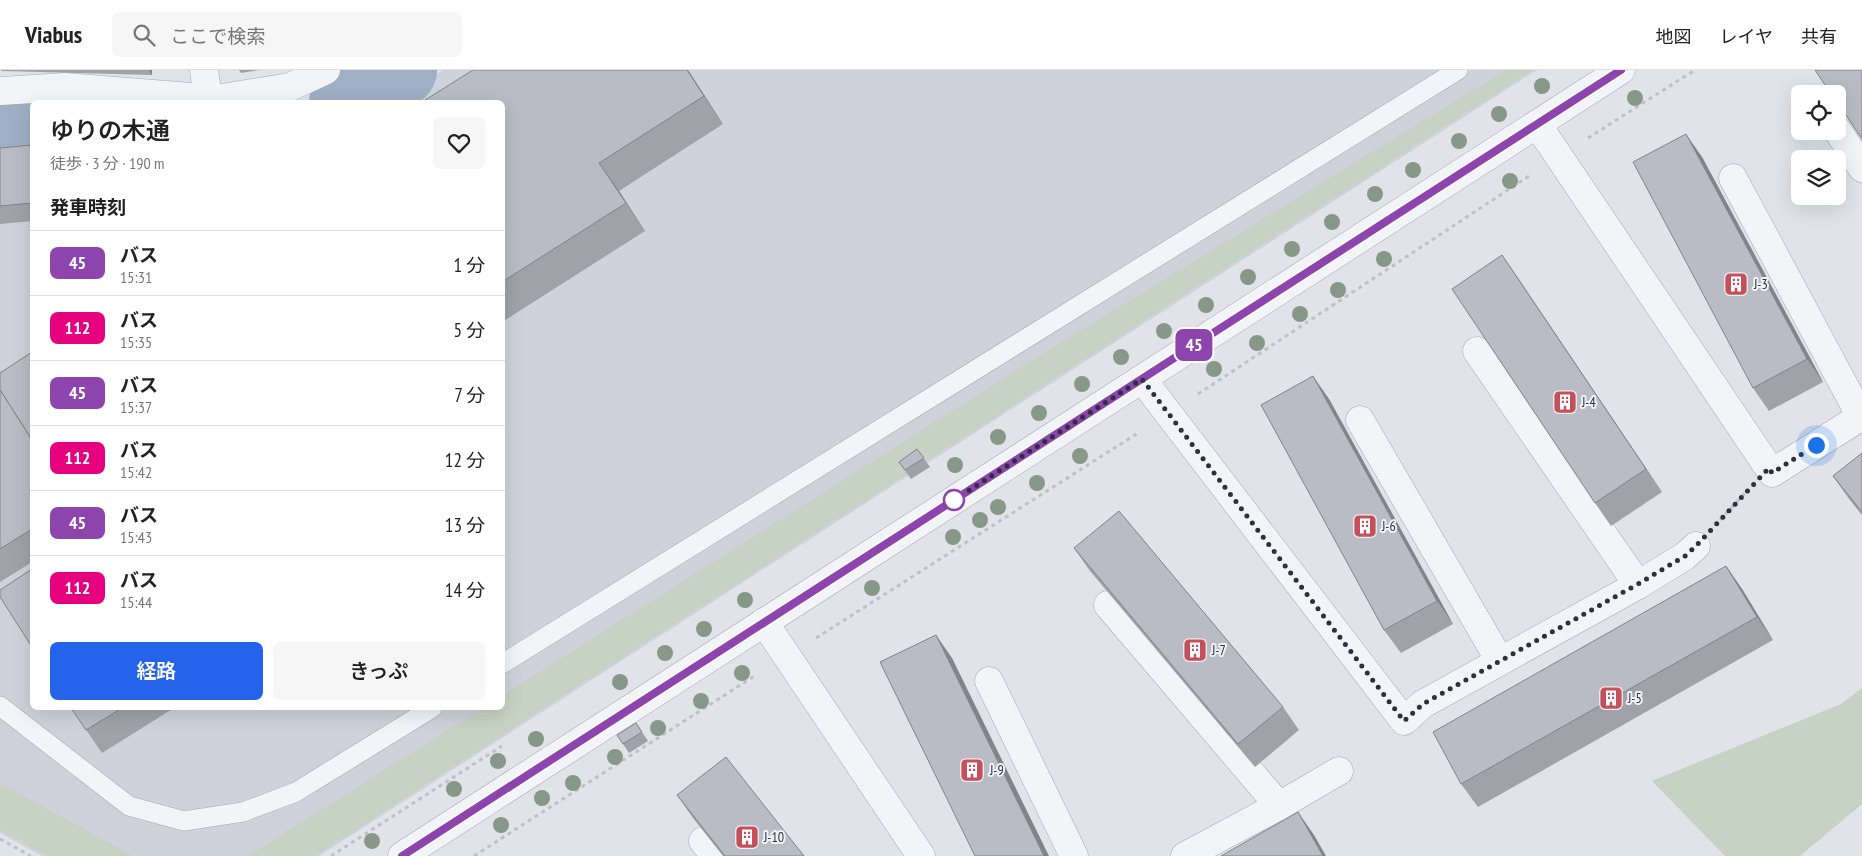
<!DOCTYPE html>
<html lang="ja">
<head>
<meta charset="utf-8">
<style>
  body { margin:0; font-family:"PT Sans Narrow","Noto Sans JP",sans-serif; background:#f6f6f6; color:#222; height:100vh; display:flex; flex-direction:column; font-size:19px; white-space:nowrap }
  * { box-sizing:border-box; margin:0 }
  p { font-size:16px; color:#767676 }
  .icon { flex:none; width:28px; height:28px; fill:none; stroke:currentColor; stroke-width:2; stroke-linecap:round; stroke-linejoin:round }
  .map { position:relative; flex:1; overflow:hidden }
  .side { position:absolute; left:30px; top:30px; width:475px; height:610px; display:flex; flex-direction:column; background:#fff; border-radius:8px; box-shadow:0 5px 20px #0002 }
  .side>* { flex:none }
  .badge { padding:0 10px; border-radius:8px; font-size:18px; line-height:32px }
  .controls { position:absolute; left:1791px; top:15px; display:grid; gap:10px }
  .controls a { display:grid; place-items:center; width:55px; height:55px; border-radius:8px; background:#fff; box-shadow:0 5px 20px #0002; font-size:25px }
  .you { position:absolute; width:25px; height:25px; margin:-12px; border:4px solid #fff; border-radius:50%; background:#1a73e8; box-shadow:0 0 0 8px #1a73e833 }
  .map>.badge { position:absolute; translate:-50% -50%; box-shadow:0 0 0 2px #fff }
  h2 { padding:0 20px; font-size:19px; line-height:45px }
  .round { display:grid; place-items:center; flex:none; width:52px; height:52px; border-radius:8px; background:#f6f6f6 }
  .head { display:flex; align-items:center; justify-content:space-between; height:85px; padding:0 20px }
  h1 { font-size:24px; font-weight:600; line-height:38px }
  .primary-button { display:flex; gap:10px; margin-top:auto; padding:10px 20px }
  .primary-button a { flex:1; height:58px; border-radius:8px; background:#2563eb; color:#fff; font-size:20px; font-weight:600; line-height:58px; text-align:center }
  .primary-button a+a { background:#f6f6f6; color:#222 }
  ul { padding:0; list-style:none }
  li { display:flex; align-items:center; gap:15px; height:65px; padding:0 20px; border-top:1px solid #e0e0e0 }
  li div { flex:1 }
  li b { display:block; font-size:19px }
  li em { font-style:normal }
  li .badge { min-width:55px; font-weight:700; text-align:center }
  header { display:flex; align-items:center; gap:30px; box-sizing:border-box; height:70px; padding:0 25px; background:#fff; border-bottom:1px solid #e0e0e0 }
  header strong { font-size:24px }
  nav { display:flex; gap:28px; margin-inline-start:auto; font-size:18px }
  .search { width:350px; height:45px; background:#f6f6f6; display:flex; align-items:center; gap:12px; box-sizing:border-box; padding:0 18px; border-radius:8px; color:#767676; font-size:19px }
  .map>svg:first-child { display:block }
</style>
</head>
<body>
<header>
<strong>Viabus</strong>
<div class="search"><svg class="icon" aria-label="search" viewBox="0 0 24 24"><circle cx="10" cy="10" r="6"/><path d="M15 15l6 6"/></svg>ここで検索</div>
<nav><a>地図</a><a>レイヤ</a><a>共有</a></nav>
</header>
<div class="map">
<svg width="1862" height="786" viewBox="0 0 1862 786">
  <rect width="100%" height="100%" fill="#e1e3e8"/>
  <path fill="#cfd2da" d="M443,0h1094l-1218,786h-277l-42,-23v-683l32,-2v560h470v-606h-112z"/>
  <g fill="#c6d2c3">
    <path d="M1506,0h26l-1217,786h-67l235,-148h19l1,-13 533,-337z"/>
    <path d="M1862,618v116l-62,52h-75l-73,-75 189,-77z"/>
    <path d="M0,713l133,73h-85l-48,-26z"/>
  </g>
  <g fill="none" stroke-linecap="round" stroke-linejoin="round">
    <g stroke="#9fafc5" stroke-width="74">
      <path d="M346,32l54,-32"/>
      <path d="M0,55l32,-4"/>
    </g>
    <g stroke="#a7aab2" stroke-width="20">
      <g id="service">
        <path d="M502,594l956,-594"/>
        <path d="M0,636l129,100 55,15 59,-9 53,-20 136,-84"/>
      </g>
    </g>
    <g stroke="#a7aab2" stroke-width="29">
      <g id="pedestrian">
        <path d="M204,0l4,28"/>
        <path d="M1537,54l235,349 90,-57"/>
        <path d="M1838,61l24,37"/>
        <path d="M1733,108l128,239"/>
        <path d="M1477,281l161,234"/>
        <path d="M1142,309l262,342 19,-17 215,-119 47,-29 11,-10"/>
        <path d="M1360,350l140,241"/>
        <path d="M1108,535l171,201"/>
        <path d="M764,552l157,234"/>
        <path d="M989,611l85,175"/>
        <path d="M703,771l13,15"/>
        <path d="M1185,786l94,-50 60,-35"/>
      </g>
    </g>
    <g stroke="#a7aab2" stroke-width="29">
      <path id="minor" d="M0,21l65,-4 151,12 74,-12 36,-17"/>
    </g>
    <g stroke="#a7aab2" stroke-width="29">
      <path id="tertiary" d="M402,786l1219,-786"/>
    </g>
    <g stroke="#bfc1c7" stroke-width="3" stroke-dasharray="4 4" stroke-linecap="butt">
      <path d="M1588,68l107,-68"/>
      <path d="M1198,324l331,-218"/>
      <path d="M1720,450l25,-27"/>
      <path d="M816,568l322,-205"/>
      <path d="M0,769l31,17"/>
      <path d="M331,786l171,-110"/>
      <path d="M474,786l282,-181"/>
    </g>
    <use href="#service" stroke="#f3f4f7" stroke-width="19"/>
    <use href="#pedestrian" stroke="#f3f4f7" stroke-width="28"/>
    <use href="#minor" stroke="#f3f4f7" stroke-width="28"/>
    <use href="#tertiary" stroke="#f3f4f7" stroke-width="28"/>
  </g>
  <g fill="#879788">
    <circle cx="1542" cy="16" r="8"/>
    <circle cx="1635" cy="28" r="8"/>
    <circle cx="1499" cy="44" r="8"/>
    <circle cx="1459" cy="71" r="8"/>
    <circle cx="1413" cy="100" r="8"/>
    <circle cx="1510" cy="111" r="8"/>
    <circle cx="1375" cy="124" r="8"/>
    <circle cx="1332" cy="152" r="8"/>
    <circle cx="1292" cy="179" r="8"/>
    <circle cx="1384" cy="189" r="8"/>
    <circle cx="1248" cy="207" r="8"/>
    <circle cx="1338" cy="220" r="8"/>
    <circle cx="1206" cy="235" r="8"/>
    <circle cx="1300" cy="244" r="8"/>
    <circle cx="1164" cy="261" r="8"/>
    <circle cx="1257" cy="273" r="8"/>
    <circle cx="1121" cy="287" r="8"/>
    <circle cx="1214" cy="299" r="8"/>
    <circle cx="1082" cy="314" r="8"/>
    <circle cx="1039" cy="343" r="8"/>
    <circle cx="998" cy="367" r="8"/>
    <circle cx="1080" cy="386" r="8"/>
    <circle cx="955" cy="395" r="8"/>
    <circle cx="1037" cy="413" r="8"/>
    <circle cx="998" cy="437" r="8"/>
    <circle cx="980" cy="450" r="8"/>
    <circle cx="953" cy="467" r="8"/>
    <circle cx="872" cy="518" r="8"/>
    <circle cx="745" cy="530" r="8"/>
    <circle cx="704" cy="559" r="8"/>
    <circle cx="665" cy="583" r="8"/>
    <circle cx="742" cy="603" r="8"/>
    <circle cx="620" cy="612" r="8"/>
    <circle cx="701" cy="631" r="8"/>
    <circle cx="658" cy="658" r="8"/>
    <circle cx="536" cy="669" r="8"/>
    <circle cx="615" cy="687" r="8"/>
    <circle cx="498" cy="691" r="8"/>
    <circle cx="573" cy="713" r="8"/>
    <circle cx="454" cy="719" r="8"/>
    <circle cx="542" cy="728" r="8"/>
    <circle cx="501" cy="755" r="8"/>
    <circle cx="372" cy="771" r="8"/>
  </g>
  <g fill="#9fa2a9">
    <path d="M1,0h151v5l-150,-4z"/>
    <path d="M239,0h20l-18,3z"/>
    <path d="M473,0h215l35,54 -104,67 26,40 -143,91v-220z"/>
    <path d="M32,75v76l-32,3v-76z"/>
    <path d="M1702,87l121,225 -54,29 -16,-23z"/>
    <path d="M1502,185l160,237 -51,34 -16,-23z"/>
    <path d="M32,282v210l-32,20v-209z"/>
    <path d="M1329,329l124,225 -52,29 -17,-23z"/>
    <path d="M917,379l13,18 -19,12 -12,-17z"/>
    <path d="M1862,383v62l-13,-16 -16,-23z"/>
    <path d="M1074,478l209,159 16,23 -44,37 -165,-196z"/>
    <path d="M1726,496l16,23 31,51 -295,167 -17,-23z"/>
    <path d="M71,638h103l-72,45z"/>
    <path d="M636,653l12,18 -19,12 -6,-9z"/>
    <path d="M677,725l127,61h-81l-30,-38z"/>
  </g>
  <g fill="#82848a">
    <path d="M149,0h3v5z"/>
    <path d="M687,0h1l35,54 -19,-28z"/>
    <path d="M1686,64l16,23 121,225 -16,-23z"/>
    <path d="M599,93l20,28 26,40 -19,-28z"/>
    <path d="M1502,185l16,23 144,214 -16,-23z"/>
    <path d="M1313,306l16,23 124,225 -16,-23z"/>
    <path d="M1726,496l16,23 31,51 -16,-23z"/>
    <path d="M936,565l16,23 97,198h-5z"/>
    <path d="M1298,742l16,23 12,21h-3z"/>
  </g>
  <g fill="#b9bcc5" stroke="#82848a">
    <path d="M473,0h214l17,26 -105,67 27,40 -124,79v-180h-80z"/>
    <path d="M1815,0h47v69l-24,-36v-9h-7z"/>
    <path d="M1686,64l121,225 -54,29 -120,-226z"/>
    <path d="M32,75v58l-32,3v-58z"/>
    <path d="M1502,185l144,214 -51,34 -143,-214z"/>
    <path d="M32,282v88l-32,-50v-17z"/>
    <path d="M1313,306l124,225 -53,29 -123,-225z"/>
    <path d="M0,320l32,50v89l-32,20z"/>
    <path d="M917,379l7,9 -19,12 -6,-8z"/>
    <path d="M1862,383v59l-29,-36z"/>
    <path d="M1119,441l164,196 -45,37 -164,-196z"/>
    <path d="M1726,496l31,51 -296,167 -28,-52z"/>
    <path d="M32,499v78l-32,-50v-7z"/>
    <path d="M936,565l108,221h-69l-95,-194z"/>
    <path d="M71,638h51l-36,22z"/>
    <path d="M636,653l6,9 -19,12 -6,-9z"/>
    <path d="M726,687l78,99h-79l-48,-61z"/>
    <path d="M1298,742l25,44h-102z"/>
  </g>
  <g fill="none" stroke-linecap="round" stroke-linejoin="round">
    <g stroke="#fff" stroke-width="11">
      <path id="line" d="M402,786l1219,-786"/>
    </g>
    <use href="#line" stroke="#8e44ad" stroke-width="8"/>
    <path stroke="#2b313f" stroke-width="5" stroke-dasharray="0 9" d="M954,430l188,-121 262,342 19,-17 215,-120 47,-28 11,-10 73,-78 3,5 44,-28"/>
  </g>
  <defs>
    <g id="building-square" transform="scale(1.25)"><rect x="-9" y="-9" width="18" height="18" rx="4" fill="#c3505b" stroke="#f0f2f6"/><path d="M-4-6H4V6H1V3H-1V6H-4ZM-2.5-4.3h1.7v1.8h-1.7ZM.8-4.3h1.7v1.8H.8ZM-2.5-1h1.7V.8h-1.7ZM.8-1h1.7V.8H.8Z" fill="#fff"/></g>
  </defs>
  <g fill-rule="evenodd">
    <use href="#building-square" x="1736" y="214"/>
    <use href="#building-square" x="1565" y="332"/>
    <use href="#building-square" x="1365" y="456"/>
    <use href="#building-square" x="1195" y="580"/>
    <use href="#building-square" x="1611" y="628"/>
    <use href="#building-square" x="972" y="700"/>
    <use href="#building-square" x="747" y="767"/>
  </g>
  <circle fill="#fff" stroke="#8e44ad" stroke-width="2.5" cx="954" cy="430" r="10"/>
  <g text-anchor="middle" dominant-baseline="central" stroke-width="4" stroke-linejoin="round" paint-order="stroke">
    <g font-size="14" fill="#2b313f" stroke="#f0f2f6" text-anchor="start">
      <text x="1754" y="214">J-3</text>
      <text x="1582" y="332">J-4</text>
      <text x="1382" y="456">J-6</text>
      <text x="1212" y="580">J-7</text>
      <text x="1628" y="628">J-5</text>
      <text x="990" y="700">J-9</text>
      <text x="764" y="767">J-10</text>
    </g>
  </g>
</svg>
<div class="controls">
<a><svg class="icon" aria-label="locate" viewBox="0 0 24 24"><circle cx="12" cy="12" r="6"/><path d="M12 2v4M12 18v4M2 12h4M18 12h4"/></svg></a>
<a><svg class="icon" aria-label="layers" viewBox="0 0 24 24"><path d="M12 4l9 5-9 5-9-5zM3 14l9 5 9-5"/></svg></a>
</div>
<div class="you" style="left:1816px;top:375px"></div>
<b class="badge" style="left:1194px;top:275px;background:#8e44ad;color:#fff">45</b>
<section class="side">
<div class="head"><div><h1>ゆりの木通</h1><p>徒歩 · 3 分 · 190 m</p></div><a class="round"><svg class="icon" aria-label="heart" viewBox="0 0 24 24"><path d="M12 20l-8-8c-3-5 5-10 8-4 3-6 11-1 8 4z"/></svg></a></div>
<h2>発車時刻</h2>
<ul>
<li><span class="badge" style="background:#8e44ad;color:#fff">45</span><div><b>バス</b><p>15:31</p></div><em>1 分</em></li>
<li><span class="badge" style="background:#e6007e;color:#fff">112</span><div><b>バス</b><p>15:35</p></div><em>5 分</em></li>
<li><span class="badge" style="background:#8e44ad;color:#fff">45</span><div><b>バス</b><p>15:37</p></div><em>7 分</em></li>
<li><span class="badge" style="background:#e6007e;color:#fff">112</span><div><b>バス</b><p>15:42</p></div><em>12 分</em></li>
<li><span class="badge" style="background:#8e44ad;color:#fff">45</span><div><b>バス</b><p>15:43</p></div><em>13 分</em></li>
<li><span class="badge" style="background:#e6007e;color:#fff">112</span><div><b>バス</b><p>15:44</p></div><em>14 分</em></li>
</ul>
<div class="primary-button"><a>経路</a><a>きっぷ</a></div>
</section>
</div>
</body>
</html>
